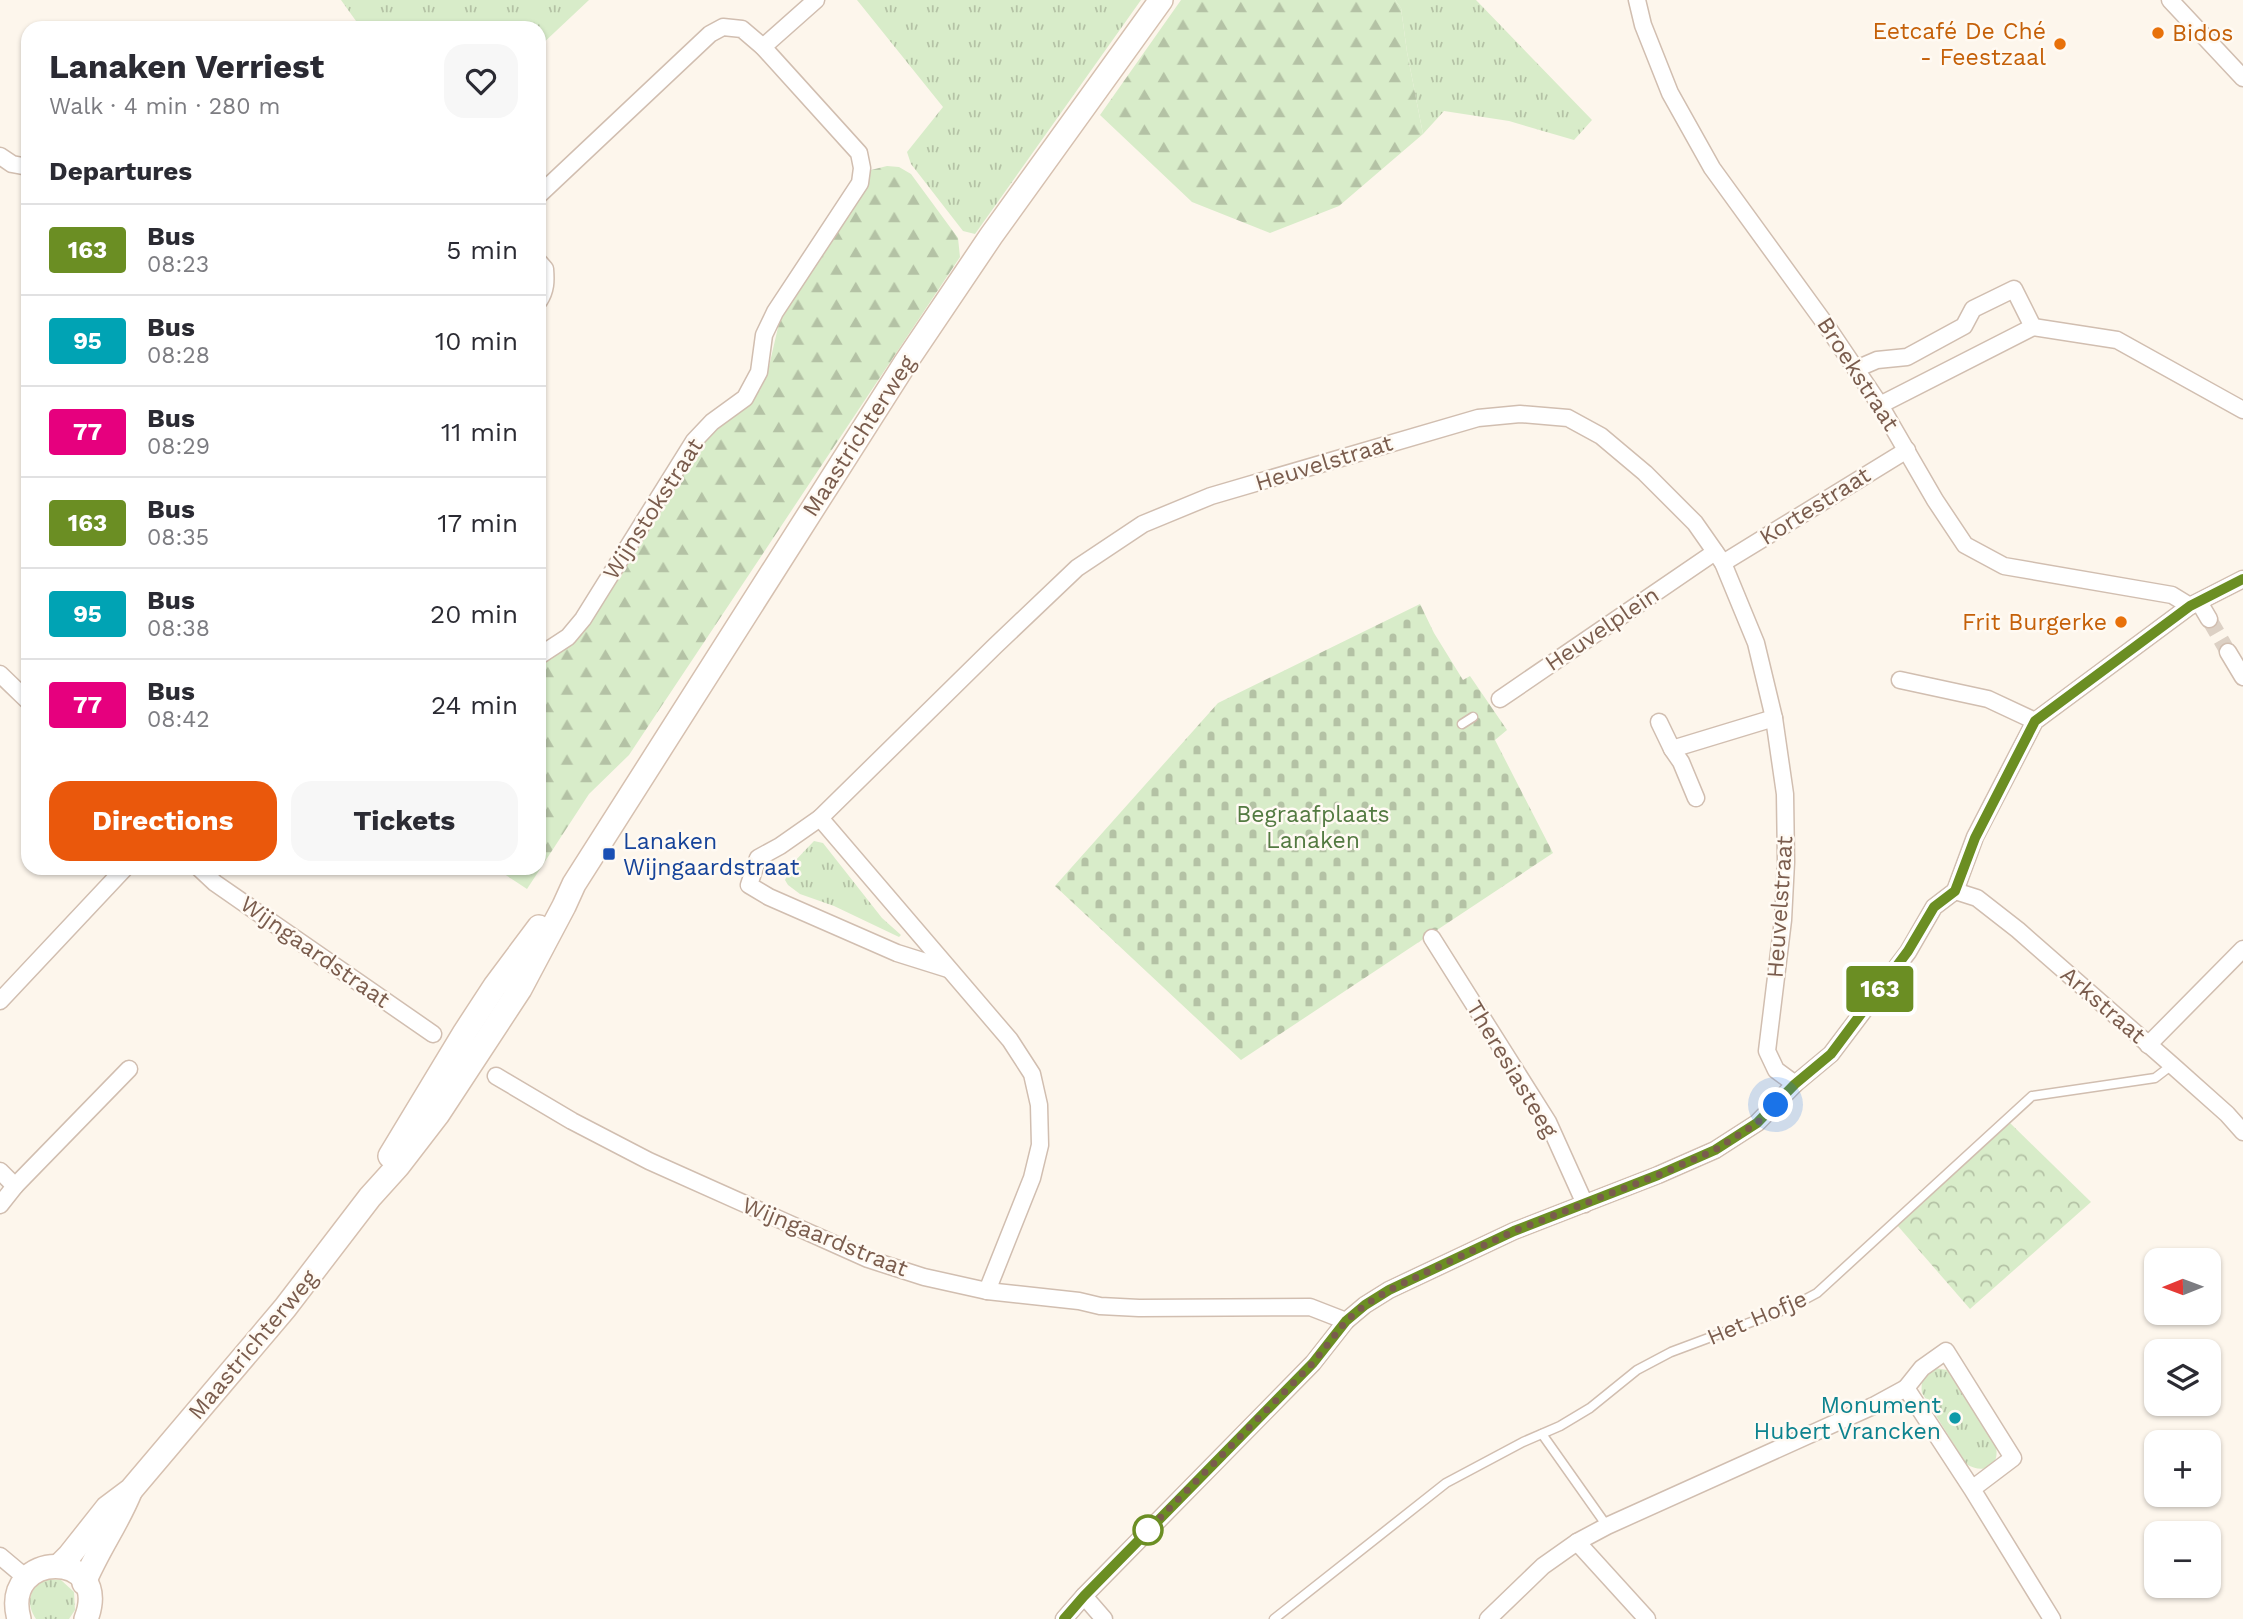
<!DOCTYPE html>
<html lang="en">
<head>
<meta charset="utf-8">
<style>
  body { margin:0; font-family:"Work Sans",sans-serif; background:#f7f7f7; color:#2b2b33; height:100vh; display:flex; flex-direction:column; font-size:26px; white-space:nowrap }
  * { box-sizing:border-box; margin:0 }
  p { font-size:23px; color:#7c7c81 }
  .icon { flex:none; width:38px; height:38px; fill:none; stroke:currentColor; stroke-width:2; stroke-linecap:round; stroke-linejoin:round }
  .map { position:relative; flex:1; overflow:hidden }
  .drawer { position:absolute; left:21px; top:21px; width:525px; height:854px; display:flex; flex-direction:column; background:#fff; border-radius:21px; box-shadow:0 2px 5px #0004 }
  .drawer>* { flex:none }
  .badge { padding:0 14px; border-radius:5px; font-size:24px; line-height:46px }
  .needle { width:46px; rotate:269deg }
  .tools { position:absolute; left:2144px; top:1248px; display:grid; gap:14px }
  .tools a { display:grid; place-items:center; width:77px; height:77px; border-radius:14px; background:#fff; box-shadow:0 2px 5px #0004; font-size:35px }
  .you { position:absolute; width:35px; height:35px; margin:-18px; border:5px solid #fff; border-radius:50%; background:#1a73e8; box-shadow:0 0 0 10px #1a73e833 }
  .map>.badge { position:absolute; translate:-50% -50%; box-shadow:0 0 0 4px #fff }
  h2 { padding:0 28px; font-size:26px; line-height:63px }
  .round { display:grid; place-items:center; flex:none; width:74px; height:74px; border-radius:21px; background:#f7f7f7 }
  .head { display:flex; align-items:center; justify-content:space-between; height:119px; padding:0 28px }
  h1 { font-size:33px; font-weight:700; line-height:52px }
  .cta { display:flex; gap:14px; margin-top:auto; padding:14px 28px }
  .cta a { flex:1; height:80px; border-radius:21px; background:#ea580c; color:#fff; font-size:28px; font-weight:700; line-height:80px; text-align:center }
  .cta a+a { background:#f7f7f7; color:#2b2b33 }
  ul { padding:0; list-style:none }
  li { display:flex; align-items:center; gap:21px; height:91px; padding:0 28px; border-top:2px solid #e1e1e2 }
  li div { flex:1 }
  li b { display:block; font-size:26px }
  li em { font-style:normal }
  li .badge { min-width:77px; font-weight:700; text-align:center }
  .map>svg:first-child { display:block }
</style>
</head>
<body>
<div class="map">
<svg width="2243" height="1619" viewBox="0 0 2243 1619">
  <defs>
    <pattern id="grass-tufts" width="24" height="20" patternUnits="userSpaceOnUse" patternTransform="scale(1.75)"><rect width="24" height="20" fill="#d8ecc9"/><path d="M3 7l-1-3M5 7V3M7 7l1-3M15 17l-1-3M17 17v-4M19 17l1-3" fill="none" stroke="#b4c2a5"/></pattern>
    <pattern id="forest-firs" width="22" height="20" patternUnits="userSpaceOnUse" patternTransform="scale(1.75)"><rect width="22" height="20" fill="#d8ecc9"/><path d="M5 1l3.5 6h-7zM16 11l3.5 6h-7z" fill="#b4c2a5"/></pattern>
    <pattern id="cemetery-stones" width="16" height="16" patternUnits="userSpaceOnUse" patternTransform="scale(1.75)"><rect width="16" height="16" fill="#d8ecc9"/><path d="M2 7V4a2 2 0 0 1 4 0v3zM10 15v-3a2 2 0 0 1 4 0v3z" fill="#b4c2a5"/></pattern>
    <pattern id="park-crowns" width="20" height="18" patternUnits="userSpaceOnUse" patternTransform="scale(1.75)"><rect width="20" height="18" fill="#d8ecc9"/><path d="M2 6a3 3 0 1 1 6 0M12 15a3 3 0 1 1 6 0" fill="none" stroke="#b4c2a5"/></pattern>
  </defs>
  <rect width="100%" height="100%" fill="#fdf6ec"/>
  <g fill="url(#grass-tufts)">
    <path d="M341,0h248l-50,47v-19h-178z"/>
    <path d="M857,0h284l-166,234 -12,-3 -52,-67 -4,-12 36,-45z"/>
    <path d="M1395,0h81l116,120 -18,20 -65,-19 -65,-10 -21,23 -16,-82 -6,-44z"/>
    <path d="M814,841l9,2 59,75 19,17 -2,2 -65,-31 -34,-12 -12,-9 -3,-5 7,-16z"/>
    <path d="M1935,1368l12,2 4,4 45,73c4,21 -14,27 -30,17l-44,-71c-2,-11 2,-21 13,-25z"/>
    <path d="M48,1579l13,1 13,12 1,18 -6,9h-33c-11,-16 -7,-33 12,-40z"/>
  </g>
  <g fill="url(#forest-firs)">
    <path d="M1181,0h214l6,8 6,44 16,82 -84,72 -69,27 -78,-31 -92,-87z"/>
    <path d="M887,166l12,1 12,7 47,64 2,19 -331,498 -40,39 -62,95 -32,-21h44v-148l7,-18 -7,-9v-28l30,-18 18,-23 121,-188 32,-25 20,-21 7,-15 12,-52 86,-136 6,-17z"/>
  </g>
  <path fill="url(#cemetery-stones)" d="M1420,604l14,29 29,47 7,-4 37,54 -12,10 58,113 -312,207 -186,-174 163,-183z"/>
  <path fill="url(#park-crowns)" d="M2009,1122l82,80 -121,107 -73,-84z"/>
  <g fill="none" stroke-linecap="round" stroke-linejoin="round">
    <path stroke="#dcd0c4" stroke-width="16" stroke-dasharray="16 8" stroke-linecap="butt" d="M2209,619l19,33"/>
    <g stroke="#d1beb0" stroke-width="11">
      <g id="lane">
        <path d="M1462,724l11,-7"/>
        <path d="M1542,1434l65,92"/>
        <path d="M1274,1619l172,-136 77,-41 37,-16 30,-18 47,-38 34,-18 118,-44 28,-15 215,-197 123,-18 17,-13"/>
      </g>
    </g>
    <g stroke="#d1beb0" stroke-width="19">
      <g id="street">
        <path d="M1637,0l6,25 27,68 42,75 114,157 54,80 55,95 30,45 39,21 168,29 18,11"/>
        <path d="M2170,0l73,78"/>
        <path d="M763,47l53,-47"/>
        <path d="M0,156l12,8 16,3"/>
        <path d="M539,195l171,-161 13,-7 19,2 21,18 96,106 3,15 -2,15 -85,129 -11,23 -5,37 -14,26 -33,24 -18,19 -111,178 -15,18 -29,19"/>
        <path d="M539,262l6,7c1,12 1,21 -6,32"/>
        <path d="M1856,369l21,-9 30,-3 57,-31 9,-17 41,-20 19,38"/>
        <path d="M1880,405l153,-78 84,13 126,70"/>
        <path d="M1723,563l184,-113"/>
        <path d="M2199,602l10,17"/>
        <path d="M2228,652l15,25"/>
        <path d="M0,674l28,27"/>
        <path d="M1900,680l88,19 47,22"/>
        <path d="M1500,699l215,-147"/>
        <path d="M1659,722l13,27"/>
        <path d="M1696,798l-15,-36 -9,-13 102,-31"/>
        <path d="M820,818l190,222 22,34 7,31 1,40 -8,33 -45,113"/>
        <path d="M199,868l16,15 218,151"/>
        <path d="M1955,891l22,7 41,32 154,135 55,49 16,18"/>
        <path d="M1432,938l116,184 37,82"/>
        <path d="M948,969l-51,-16 -128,-56 -20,-12 9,-27 22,-12 40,-28 175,-172 82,-78 66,-44 68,-28 267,-78 42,-4 48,4 33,18 44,37 50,50 28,40 33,80 18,75 11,76 1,68 -3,58 -16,131 9,19 19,14"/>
        <path d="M0,1001l125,-133"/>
        <path d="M2148,1045l95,-96"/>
        <path d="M496,1076l76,45 77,40 219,98 56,18 63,14 92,10 21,5 39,2 171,-1 36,14"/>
        <path d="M0,1171l15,15 114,-117"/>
        <path d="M0,1205l15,-19"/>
        <path d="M1972,1489l41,-31 -67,-107 -24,17 -16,20 66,101 80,130"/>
        <path d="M1577,1542l70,77"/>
        <path d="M0,1556l25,21"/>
        <path d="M1084,1596l20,23"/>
        <path d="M1064,1619l20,-23 229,-233 33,-42 19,-16 24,-15 125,-59 144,-56 57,-25 42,-27 38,-39 36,-30 77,-102 26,-45 21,-16 20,-54 60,-116 155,-115 53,-27"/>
        <path d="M1488,1619l55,-53 34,-24 30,-16 266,-120 33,-18"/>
      </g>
    </g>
    <g stroke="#d6c0b0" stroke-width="26">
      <g id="secondary">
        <path d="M390,1156l75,-124 30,-46 44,-59"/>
        <path d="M59,1566l10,-10 38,-48 24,-18 154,-182 85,-111 28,-31 40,-52 82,-125 44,-83 10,-22 332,-522 85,-126 170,-236"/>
        <path d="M84,1583c13,-32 33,-59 46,-91"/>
        <path d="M19,1619c-19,-70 94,-70 67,0"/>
      </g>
    </g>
    <use href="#lane" stroke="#fff" stroke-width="8"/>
    <use href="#street" stroke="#fff" stroke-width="16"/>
    <use href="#secondary" stroke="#fff" stroke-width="23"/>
  </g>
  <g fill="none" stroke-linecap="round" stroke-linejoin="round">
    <g stroke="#fff" stroke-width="16">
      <path id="line" d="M1064,1619l20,-23 229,-233 33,-42 19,-16 24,-15 125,-59 144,-56 57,-25 42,-27 38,-39 36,-30 77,-103 26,-44 21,-16 20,-53 60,-117 155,-115 53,-27"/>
    </g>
    <use href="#line" stroke="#6b8e23" stroke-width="10"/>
    <path stroke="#7a5c4d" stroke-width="7" stroke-dasharray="0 12.6" d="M1148,1530l-7,7 172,-174 33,-42 19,-16 24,-15 125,-59 144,-56 57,-25 42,-27 19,-18"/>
  </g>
  <g fill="#e8710a" stroke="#fffaf3" stroke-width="2.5">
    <circle cx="2158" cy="33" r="7"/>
    <circle cx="2060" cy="44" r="7"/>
    <circle cx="2121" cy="622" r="7"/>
  </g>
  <rect fill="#1a4fb4" stroke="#fffaf3" stroke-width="2.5" x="602" y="847" width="14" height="14" rx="3.5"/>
  <circle fill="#0f9aa8" stroke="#fffaf3" stroke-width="2.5" cx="1955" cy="1418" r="7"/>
  <circle fill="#fff" stroke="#6b8e23" stroke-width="3.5" cx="1148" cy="1530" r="14"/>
  <g text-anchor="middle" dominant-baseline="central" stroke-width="5" stroke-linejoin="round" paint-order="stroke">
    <g font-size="23" fill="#c56008" stroke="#fffaf3" text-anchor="end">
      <text x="2046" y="31">Eetcafé De Ché<tspan x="2046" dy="26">- Feestzaal</tspan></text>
      <text x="2172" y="33" text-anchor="start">Bidos</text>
      <text x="2107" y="622">Frit Burgerke</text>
    </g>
    <g font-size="23" fill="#7a5c4d" stroke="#fffaf3">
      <text transform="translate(1858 374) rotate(57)">Broekstraat</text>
      <text transform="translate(859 436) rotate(-57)">Maastrichterweg</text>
      <text transform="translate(1324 463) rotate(-17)">Heuvelstraat</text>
      <text transform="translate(1815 506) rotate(-32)">Kortestraat</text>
      <text transform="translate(653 509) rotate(-57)">Wijnstokstraat</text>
      <text transform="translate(1602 629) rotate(-34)">Heuvelplein</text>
      <text transform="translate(1780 907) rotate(-86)">Heuvelstraat</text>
      <text transform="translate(315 952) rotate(35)">Wijngaardstraat</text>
      <text transform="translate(2103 1005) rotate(41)">Arkstraat</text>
      <text transform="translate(1512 1069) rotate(59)">Theresiasteeg</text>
      <text transform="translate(825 1237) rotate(22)">Wijngaardstraat</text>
      <text transform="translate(1757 1318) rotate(-23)">Het Hofje</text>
      <text transform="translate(253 1345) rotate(-50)">Maastrichterweg</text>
    </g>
    <g font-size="23" fill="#537a41" stroke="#fffaf3">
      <text x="1313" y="814">Begraafplaats<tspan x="1313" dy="26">Lanaken</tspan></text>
    </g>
    <g font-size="23" fill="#164399" stroke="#fffaf3" text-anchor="start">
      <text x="623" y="841">Lanaken<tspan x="623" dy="26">Wijngaardstraat</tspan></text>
    </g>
    <g font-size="23" fill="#0d838f" stroke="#fffaf3" text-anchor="end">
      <text x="1941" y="1405">Monument<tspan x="1941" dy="26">Hubert Vrancken</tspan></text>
    </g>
  </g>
</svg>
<div class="tools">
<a><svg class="needle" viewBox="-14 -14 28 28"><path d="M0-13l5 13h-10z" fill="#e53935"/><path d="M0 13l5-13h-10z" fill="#7c7c81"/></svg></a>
<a><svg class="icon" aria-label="layers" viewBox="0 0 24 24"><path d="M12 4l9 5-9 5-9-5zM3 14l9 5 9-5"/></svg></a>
<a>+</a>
<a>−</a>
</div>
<div class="you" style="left:1776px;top:1105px"></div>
<b class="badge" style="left:1880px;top:989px;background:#6b8e23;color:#fff">163</b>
<section class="drawer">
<div class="head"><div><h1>Lanaken Verriest</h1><p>Walk · 4 min · 280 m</p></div><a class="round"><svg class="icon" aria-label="heart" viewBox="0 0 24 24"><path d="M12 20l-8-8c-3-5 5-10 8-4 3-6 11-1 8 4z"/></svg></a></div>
<h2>Departures</h2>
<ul>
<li><span class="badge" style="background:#6b8e23;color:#fff">163</span><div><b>Bus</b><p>08:23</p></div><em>5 min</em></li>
<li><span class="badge" style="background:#00a3b4;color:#fff">95</span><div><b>Bus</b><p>08:28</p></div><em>10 min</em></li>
<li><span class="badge" style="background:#e6007e;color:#fff">77</span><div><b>Bus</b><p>08:29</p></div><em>11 min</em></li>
<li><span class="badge" style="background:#6b8e23;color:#fff">163</span><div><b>Bus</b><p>08:35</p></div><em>17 min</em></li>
<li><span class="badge" style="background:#00a3b4;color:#fff">95</span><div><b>Bus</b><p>08:38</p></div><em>20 min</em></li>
<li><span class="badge" style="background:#e6007e;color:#fff">77</span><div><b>Bus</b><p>08:42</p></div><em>24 min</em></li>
</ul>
<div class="cta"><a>Directions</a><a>Tickets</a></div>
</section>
</div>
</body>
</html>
